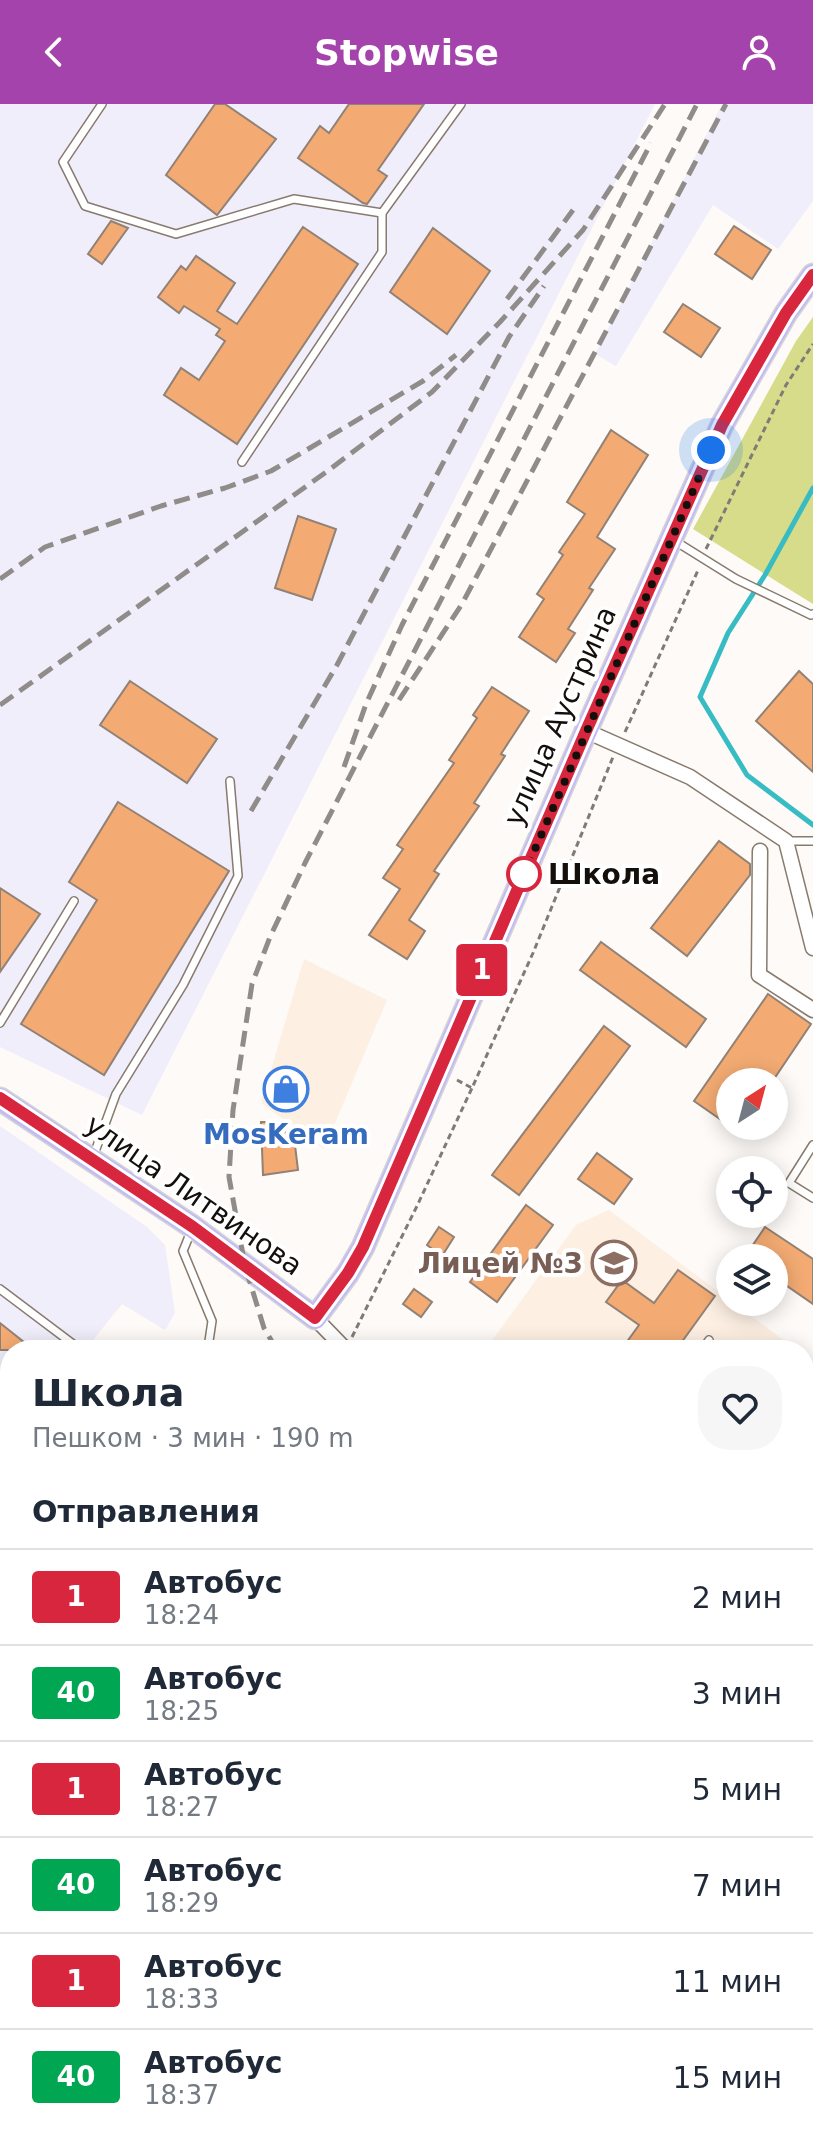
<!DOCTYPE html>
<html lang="ru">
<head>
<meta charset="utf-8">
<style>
  body { margin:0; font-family:"DejaVu Sans",sans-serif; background:#f6f6f7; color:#1f2937; height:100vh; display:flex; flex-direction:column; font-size:30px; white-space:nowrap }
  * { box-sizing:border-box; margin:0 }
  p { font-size:26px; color:#747a83 }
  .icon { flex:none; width:44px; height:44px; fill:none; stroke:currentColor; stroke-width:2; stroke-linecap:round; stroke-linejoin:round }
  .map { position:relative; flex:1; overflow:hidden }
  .sheet { position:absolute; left:0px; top:1236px; width:814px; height:802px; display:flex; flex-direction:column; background:#fff; border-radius:32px 32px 0 0; box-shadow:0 4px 20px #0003 }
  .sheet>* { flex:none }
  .badge { padding:0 16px; border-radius:6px; font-size:28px; line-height:52px }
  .needle { width:52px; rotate:36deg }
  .controls { position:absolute; left:716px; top:964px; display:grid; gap:16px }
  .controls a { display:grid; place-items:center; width:72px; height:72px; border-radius:50%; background:#fff; box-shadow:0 4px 20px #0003; font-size:40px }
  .you { position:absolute; width:40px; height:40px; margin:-20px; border:6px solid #fff; border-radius:50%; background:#1a73e8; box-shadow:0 0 0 12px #1a73e833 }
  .map>.badge { position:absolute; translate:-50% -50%; box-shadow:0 0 0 4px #fff }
  h2 { padding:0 32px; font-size:30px; line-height:72px }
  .round { display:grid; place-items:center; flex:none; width:84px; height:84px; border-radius:32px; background:#f6f6f7 }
  .overview { display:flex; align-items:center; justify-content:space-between; height:136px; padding:0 32px }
  h1 { font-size:38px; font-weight:700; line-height:60px }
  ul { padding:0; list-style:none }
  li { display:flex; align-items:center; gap:24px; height:96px; padding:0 32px; border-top:2px solid #e0e1e3 }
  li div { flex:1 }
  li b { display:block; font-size:30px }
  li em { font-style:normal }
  li .badge { min-width:88px; font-weight:700; text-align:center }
  header { display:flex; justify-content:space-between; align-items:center; height:104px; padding:0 32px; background:#a443ab; color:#fff; font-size:36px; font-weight:700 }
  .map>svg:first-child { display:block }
</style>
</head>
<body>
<header><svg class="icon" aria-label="back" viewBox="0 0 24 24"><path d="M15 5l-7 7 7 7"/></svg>Stopwise<svg class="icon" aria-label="person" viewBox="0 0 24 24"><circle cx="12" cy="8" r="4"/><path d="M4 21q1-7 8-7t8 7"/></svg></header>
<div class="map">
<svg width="813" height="2037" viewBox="0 0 813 2037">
  <rect width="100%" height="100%" fill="#fdfaf7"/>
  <g fill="#fdf0e3">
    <path d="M304,855l83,41 -63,149 -63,-46z"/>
    <path d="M609,1106l181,135 -3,5h-302l91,-125z"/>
  </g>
  <g fill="#f1eefc">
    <path d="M0,0h655l-513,1011 -142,-68z"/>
    <path d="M722,0h91v97l-35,48 -65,-44 -97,161 -21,-12z"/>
    <path d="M0,1022l147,101 18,18 10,68 -10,17 -43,-26 -37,46h-75v93l-10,12z"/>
  </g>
  <path fill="#d6dc8a" d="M813,213v287l-120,-75 103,-188z"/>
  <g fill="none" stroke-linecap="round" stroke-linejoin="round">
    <path stroke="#36bcc2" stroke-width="5" d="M813,384l-48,87 -37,58 -28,64 47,78 66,50"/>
  </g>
  <g fill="#f3ab73" stroke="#928175" stroke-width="2">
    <path d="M215,0h10l51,35 -59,76 -51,-40z"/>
    <path d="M349,0h75l-46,66 9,6 -20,28 -4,-1 -65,-45 22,-32 9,7z"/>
    <path d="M111,117l17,7 -26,36 -14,-10z"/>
    <path d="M734,122l37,24 -19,29 -37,-25z"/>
    <path d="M303,123l55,37 -121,180 -73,-49 17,-27 18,12 26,-39 -9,-6 4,-6 -36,-23 -5,7 -21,-16 23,-31 5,4 10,-14 39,27 -18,28 20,13z"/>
    <path d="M433,124l57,43 -43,63 -57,-42z"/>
    <path d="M683,200l37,24 -19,29 -37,-25z"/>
    <path d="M611,326l37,25 -51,82 18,12 -26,39 4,2 -25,39 7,4 -19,29 -37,-25 25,-38 -7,-5 26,-39 -4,-3 26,-38 -18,-12z"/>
    <path d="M298,412l38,13 -24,71 -37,-12z"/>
    <path d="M799,567l14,13v88l-57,-51z"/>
    <path d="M130,577l87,58 -30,44 -87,-58z"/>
    <path d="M492,583l37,24 -28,43 4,2 -31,47 5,3 -45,65 5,3 -30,46 16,11 -18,28 -38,-24 31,-46 -17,-11 20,-29 -6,-4 57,-82 -5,-3 28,-42 -4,-3z"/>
    <path d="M118,698l111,69 -125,204 -83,-51 76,-124 -28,-18z"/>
    <path d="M719,737l31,23v11l-63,81 -36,-28z"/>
    <path d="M0,784l40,26 -40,58z"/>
    <path d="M601,838l105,77 -20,28 -106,-77z"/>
    <path d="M768,890l43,30 -39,58h-42v44l-36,-25z"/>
    <path d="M604,922l26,20 -111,149 -27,-20z"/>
    <path d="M282,973l17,11 -14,22 -16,-11z"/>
    <path d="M261,1018h11l22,15 4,33 -35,5z"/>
    <path d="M597,1049l35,26 -18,25 -36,-25z"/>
    <path d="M526,1101l27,20 -56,77 -27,-20z"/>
    <path d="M439,1123l15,10 -12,19 -15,-11z"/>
    <path d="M765,1123l48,32v45l-39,-27v-19h-30z"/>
    <path d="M678,1166l37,26 -39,54h-55l18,-25 -33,-23 16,-22 32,23z"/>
    <path d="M414,1185l18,13 -11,15 -18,-13z"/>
    <path d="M0,1219l34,27h-34z"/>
  </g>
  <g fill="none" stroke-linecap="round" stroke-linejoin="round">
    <g stroke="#887a6c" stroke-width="10">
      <g id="service">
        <path d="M102,0l-39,58 22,44 91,28 118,-35 88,14"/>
        <path d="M242,358l140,-210v-39l79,-109"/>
        <path d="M675,437l61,38 75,36 2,-1"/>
        <path d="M786,737h27"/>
        <path d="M0,919l74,-122"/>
        <path d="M813,1041l-24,38 24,15"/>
        <path d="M93,1053l23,-63 67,-109 55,-109 -8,-95"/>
        <path d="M192,1125l-9,22 29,70 -3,20 -3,9"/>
        <path d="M0,1185l73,55"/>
        <path d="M702,1246l7,-10"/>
        <path d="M0,1467l10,8"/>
        <path d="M0,1850l10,-22"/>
        <path d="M491,2028l15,9"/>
        <path d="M536,2037l1,-9"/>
      </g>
    </g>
    <g stroke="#887a6c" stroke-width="17">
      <g id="minor">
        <path d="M586,627l104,46 96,64 27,107"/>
        <path d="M760,747l-1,124 54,35"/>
        <path d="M315,1214l31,32"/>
      </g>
    </g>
    <g stroke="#887a6c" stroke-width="21">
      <g id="secondary">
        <path d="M804,1895l9,-18"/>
        <path d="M735,2037l4,-9"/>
      </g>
    </g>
    <g stroke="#d5d4d3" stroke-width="25">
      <path id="primary" d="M0,995l193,128 122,91 33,-45 15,-26 223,-516 136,-306 64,-112 27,-38"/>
    </g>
    <g stroke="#7f7b77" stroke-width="3" stroke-dasharray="6 4" stroke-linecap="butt">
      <path d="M706,445l80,-164 27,-41"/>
      <path d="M625,628l74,-164"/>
      <path d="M457,976l15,8 61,-135 80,-196"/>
      <path d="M352,1233l65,-131 55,-118"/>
      <path d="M804,1558l9,-30"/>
      <path d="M804,1607l9,5"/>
      <path d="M804,1781l9,5"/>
      <path d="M804,1847l9,-18"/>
      <path d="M804,1943l9,-18"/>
      <path d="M374,2037l8,-9"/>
      <path d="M711,2037l5,-9"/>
      <path d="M756,2037l5,-9"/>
    </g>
    <use href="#service" stroke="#fff" stroke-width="7"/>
    <use href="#minor" stroke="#fff" stroke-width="14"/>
    <use href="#secondary" stroke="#e1ddfb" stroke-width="18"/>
    <use href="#primary" stroke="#c2bbf7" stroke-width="22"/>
    <g stroke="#908c89" stroke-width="5" stroke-dasharray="16 8" stroke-linecap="butt">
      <path d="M507,195l66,-89"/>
      <path d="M0,475l45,-32 116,-41 64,-18 46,-17 152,-90 33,-26"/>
      <path d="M399,596l63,-96 264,-500"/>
      <path d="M0,601l329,-235 103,-78 68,-70 83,-92 82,-126"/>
      <path d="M344,663l22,-63 36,-79 249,-482"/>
      <path d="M251,707l86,-146 172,-328 35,-51"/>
      <path d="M277,1246l-13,-22 -19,-62 -16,-89 4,-67 19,-126 18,-47 35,-74 392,-759"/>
      <path d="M804,1378l9,-13"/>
      <path d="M804,1508l9,-8"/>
      <path d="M804,1524l9,-8"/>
      <path d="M70,2037l9,-9"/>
      <path d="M252,2037l9,-9"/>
      <path d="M270,2037l9,-9"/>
      <path d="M601,2037l1,-9"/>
    </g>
  </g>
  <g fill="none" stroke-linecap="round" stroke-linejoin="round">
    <g stroke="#fff" stroke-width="18">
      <path id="line" d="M0,994l193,129 122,91 33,-45 15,-26 223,-516 136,-306 64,-112 27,-38"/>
    </g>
    <use href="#line" stroke="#d7263d" stroke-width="12"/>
    <path stroke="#140f0a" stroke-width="8" stroke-dasharray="0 14.4" d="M524,770l187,-424"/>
  </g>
  <defs>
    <g id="shop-ring" transform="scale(2.3)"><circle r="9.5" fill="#fff" stroke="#3f7fe0" stroke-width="1.5"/><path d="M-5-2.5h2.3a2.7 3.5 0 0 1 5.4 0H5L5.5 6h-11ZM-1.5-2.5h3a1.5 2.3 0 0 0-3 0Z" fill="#3f7fe0"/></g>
    <g id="school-ring" transform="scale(2.3)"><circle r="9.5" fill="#fff" stroke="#8d6e63" stroke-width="1.5"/><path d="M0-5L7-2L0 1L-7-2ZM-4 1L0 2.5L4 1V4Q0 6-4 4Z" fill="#8d6e63"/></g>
  </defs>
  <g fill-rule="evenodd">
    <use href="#shop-ring" x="286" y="985"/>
    <use href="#school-ring" x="614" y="1159"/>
  </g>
  <circle fill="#fff" stroke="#d7263d" stroke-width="4" cx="524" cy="770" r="16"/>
  <g text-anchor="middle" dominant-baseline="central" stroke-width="8" stroke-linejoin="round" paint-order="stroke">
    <g font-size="28" fill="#140f0a" stroke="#fff">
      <text transform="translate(560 612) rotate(-66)">улица Аустрина</text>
      <text transform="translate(194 1091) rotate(35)">улица Литвинова</text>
    </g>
    <g font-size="28" font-weight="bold" fill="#140f0a" stroke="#fff" text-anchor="start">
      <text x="548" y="770">Школа</text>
    </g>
    <g font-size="28" font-weight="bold" fill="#366cbe" stroke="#fff">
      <text x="286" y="1030">MosKeram</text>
    </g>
    <g font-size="28" font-weight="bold" fill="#785e54" stroke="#fff" text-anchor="end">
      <text x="583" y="1159">Лицей №3</text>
    </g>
  </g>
</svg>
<div class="controls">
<a><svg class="needle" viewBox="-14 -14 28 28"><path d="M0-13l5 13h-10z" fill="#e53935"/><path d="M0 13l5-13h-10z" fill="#747a83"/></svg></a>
<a><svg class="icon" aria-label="locate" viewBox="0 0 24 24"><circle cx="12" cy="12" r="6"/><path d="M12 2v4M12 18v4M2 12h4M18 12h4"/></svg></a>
<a><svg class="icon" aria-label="layers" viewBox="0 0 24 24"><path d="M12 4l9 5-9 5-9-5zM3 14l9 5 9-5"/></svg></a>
</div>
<div class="you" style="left:711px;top:346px"></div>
<b class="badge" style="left:482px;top:866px;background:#d7263d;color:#fff">1</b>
<section class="sheet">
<div class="overview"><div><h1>Школа</h1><p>Пешком · 3 мин · 190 m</p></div><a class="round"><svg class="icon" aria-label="heart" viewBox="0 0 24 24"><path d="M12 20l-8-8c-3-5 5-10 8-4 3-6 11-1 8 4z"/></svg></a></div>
<h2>Отправления</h2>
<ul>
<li><span class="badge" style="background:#d7263d;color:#fff">1</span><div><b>Автобус</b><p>18:24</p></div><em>2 мин</em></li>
<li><span class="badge" style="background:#00a651;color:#fff">40</span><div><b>Автобус</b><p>18:25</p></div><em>3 мин</em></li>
<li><span class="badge" style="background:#d7263d;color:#fff">1</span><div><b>Автобус</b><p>18:27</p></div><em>5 мин</em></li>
<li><span class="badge" style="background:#00a651;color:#fff">40</span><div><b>Автобус</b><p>18:29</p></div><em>7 мин</em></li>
<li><span class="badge" style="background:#d7263d;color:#fff">1</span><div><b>Автобус</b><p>18:33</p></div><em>11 мин</em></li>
<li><span class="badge" style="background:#00a651;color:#fff">40</span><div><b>Автобус</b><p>18:37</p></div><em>15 мин</em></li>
</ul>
</section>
</div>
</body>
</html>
